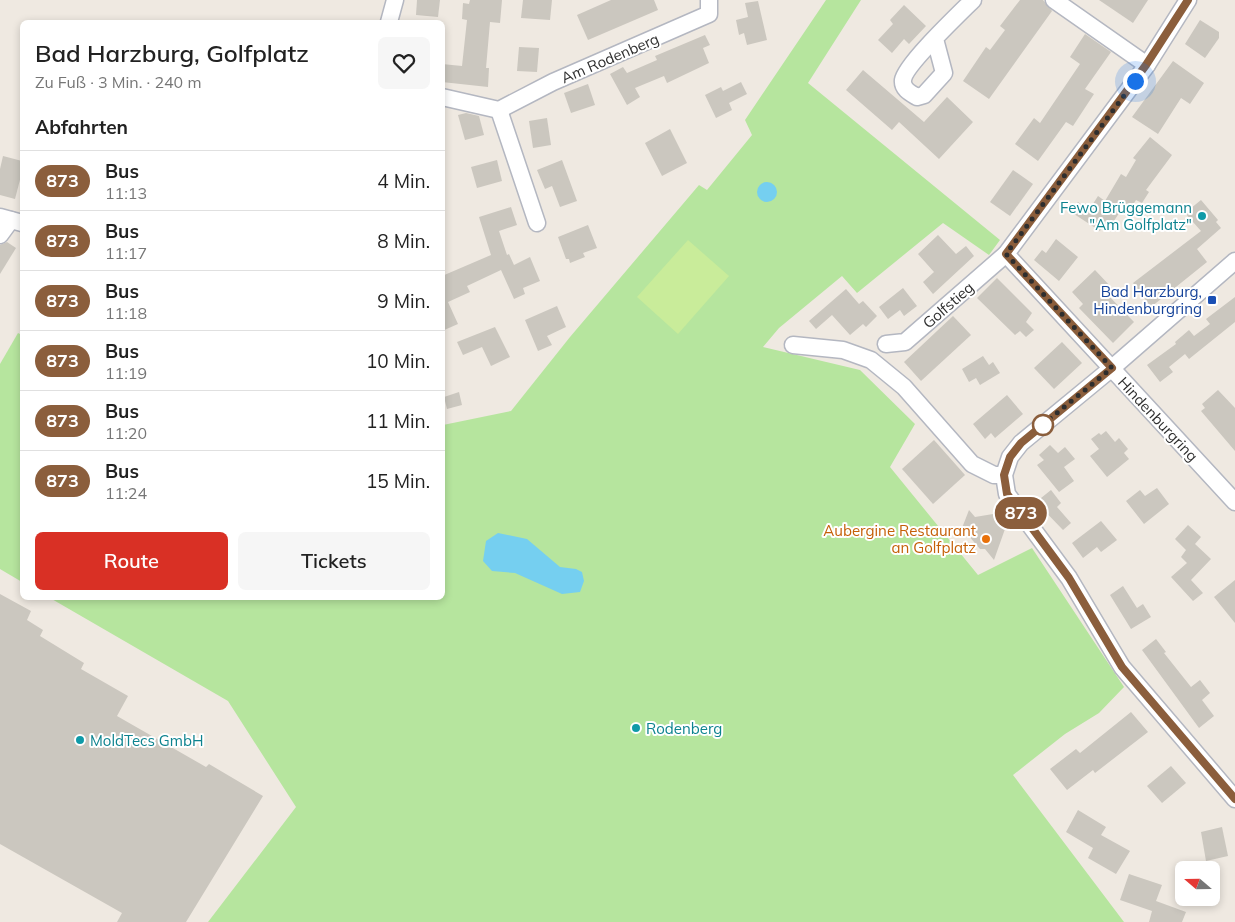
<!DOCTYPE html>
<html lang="de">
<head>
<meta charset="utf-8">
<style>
  body { margin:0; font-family:Mulish,sans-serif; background:#f6f6f6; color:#222; height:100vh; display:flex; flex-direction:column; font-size:19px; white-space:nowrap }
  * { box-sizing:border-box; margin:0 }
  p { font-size:16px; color:#767676 }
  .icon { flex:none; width:28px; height:28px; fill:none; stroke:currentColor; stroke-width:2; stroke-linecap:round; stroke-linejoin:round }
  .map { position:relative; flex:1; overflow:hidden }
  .drawer { position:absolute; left:20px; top:20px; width:425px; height:580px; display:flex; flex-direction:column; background:#fff; border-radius:8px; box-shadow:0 2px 8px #0003 }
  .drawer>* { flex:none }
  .badge { padding:0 10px; border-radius:16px; font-size:18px; line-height:32px }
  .needle { width:32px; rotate:290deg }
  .controls { position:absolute; left:1175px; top:861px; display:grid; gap:10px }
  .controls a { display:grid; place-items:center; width:45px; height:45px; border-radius:8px; background:#fff; box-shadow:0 2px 8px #0003; font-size:25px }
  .you { position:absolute; width:25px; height:25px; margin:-12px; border:4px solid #fff; border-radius:50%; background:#1a73e8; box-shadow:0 0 0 8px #1a73e833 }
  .map>.badge { position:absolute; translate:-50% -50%; box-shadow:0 0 0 2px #fff }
  h2 { padding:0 15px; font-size:19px; line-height:45px }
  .round { display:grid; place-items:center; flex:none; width:52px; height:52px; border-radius:8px; background:#f6f6f6 }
  .overview { display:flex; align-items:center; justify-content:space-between; height:85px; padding:0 15px }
  h1 { font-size:24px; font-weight:600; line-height:38px }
  .button { display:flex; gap:10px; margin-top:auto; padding:10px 15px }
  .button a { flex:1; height:58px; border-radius:8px; background:#d93025; color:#fff; font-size:20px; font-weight:600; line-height:58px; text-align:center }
  .button a+a { background:#f6f6f6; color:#222 }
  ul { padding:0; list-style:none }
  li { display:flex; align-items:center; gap:15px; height:60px; padding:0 15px; border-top:1px solid #e0e0e0 }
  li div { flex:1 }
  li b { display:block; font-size:19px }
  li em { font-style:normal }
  li .badge { min-width:55px; font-weight:700; text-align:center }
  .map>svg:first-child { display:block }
</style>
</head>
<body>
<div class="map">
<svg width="1235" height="922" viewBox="0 0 1235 922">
  <rect width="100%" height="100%" fill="#efe9e1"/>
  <g fill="#b6e59e">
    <path d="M826,0h35l-53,83 192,157 -11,15 -46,-32 -86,70 -15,-17 -63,52 -16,19 97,23 55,54 -25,43 88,108 54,-27 92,139 -25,26 -34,21 -52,41 111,147h-916l88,-115 -68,-106 -178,-103h392l1,-173 68,-14 59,-74 129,-152 8,5 45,-55 -7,-15z"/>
    <path d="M18,333l4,2v247l-22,-13v-205z"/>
  </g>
  <path fill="#c9ec9a" d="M688,240l41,36 -51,58 -41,-37z"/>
  <g fill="#75cff0">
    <circle cx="767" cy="192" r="10"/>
    <path d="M498,533l29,6 33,28 16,2 6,3 2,9 -4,11 -18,2 -47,-21 -23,-2 -9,-10 3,-20z"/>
  </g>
  <g fill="#cbc7bf">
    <path d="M417,0h23l-2,17 -22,-2z"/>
    <path d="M470,0h32l-2,23 -10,-1 -4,46h3l-1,19 -46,-5v-18l20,2 5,-46 -5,-1 1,-16 6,1z"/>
    <path d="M523,0h29l-2,20 -29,-2z"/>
    <path d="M611,0h43l4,10 -70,30 -11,-25z"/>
    <path d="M1020,0h23l9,11 -63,88 -26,-18 23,-34 4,3 15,-20 -5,-4z"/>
    <path d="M1099,0h49l-15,23z"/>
    <path d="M758,1l9,39 -20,5 -3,-12 -5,2 -3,-15 12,-3 -3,-14z"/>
    <path d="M904,5l22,21 -17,18 -5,-5 -12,14 -14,-13 15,-16 -3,-4z"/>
    <path d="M1200,20l19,12v6l-14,20 -20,-14z"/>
    <path d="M1085,34l26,18 -26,37 9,5 -21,32 -7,-4 -28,39 -23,-17 19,-26 6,5 40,-59 -10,-7z"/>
    <path d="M705,35l5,10 -7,3 6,15 -42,20 -3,-7 -29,12 5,9 -13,8 -17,-31 13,-7 4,6 30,-13 -2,-4z"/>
    <path d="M519,47l20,1 -2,24 -20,-1z"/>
    <path d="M1173,61l31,22 -14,21 -9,-6 -23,36 -26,-17z"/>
    <path d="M863,70l61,52 23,-25 26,25 -34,37 -40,-37 -7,8 -46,-40z"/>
    <path d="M741,82l6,12 -18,9 3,7 -16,8 -11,-23 16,-8 2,4z"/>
    <path d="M588,84l7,21 -24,8 -7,-20z"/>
    <path d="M466,113l13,3 5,19 -19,5 -7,-25z"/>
    <path d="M547,118l4,27 -18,3 -4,-27z"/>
    <path d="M670,129l17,34 -25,13 -17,-33z"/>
    <path d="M1150,137l22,18 -26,35 3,2 -7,11 -6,-3 -5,8 -6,-4 -15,23 -6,-4 -4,8 -29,-19 7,-10 11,8 9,-14 7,5 16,-27 5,3 10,-17 -3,-2z"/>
    <path d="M3,156l19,5v11l-7,27 -15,-4v-26z"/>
    <path d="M497,160l5,21 -25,7 -6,-21z"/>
    <path d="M562,160l15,41 -17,6 -8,-21 -7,3 -8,-19z"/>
    <path d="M1013,170l20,14 -23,32 -20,-14z"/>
    <path d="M1201,200l17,20 -2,2 5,6 -24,21 10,13 -56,45 -18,-24 68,-52 -16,-18z"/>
    <path d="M511,207l6,18 -18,6 8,24 2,-1 5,11 16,-8 10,24 -17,7 2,6 -11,5 -13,-29 -34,16 3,6 -22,10 10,22 -16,7v-55l49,-21 -12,-38z"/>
    <path d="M588,225l9,23 -14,5 2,4 -15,6 -1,-4h-3l-8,-22z"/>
    <path d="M938,235l18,19 10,-8 8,10 -41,38 -10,-12 11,-10 -16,-18z"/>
    <path d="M1056,239l22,18 -19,24 -25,-21 8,-10 4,3z"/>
    <path d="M7,242l9,6 -16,26v-29z"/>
    <path d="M1095,270l17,18 -5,6 27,28 -21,21 -34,-35 4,-4 -11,-12z"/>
    <path d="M997,278l35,35 -6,9 8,8 -8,7 -6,-6 -5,4 -38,-37z"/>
    <path d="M903,288l14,18 -13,10 -4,-6 -12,9 -9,-12z"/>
    <path d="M846,289l13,15 4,-3 14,15 -11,11 -3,-3 -13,11 -18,-20 -16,14 -7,-8z"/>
    <path d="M1235,297v25l-46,37 -4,-5 -16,13 4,5 -13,10 -13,-17 29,-21 -1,-2 14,-12 5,6 16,-12 -4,-5z"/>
    <path d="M557,306l9,21 -19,9 5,9 -14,6 -13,-31z"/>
    <path d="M953,316l18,19 -50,46 -17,-19z"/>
    <path d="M495,327l15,30 -19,9 -9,-19 -19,8 -6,-13z"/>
    <path d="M1062,342l20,21 -28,26 -20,-21z"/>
    <path d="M983,356l6,9 4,-3 7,11 -20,12 -4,-7 -7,4 -7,-13z"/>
    <path d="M1218,390l17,18v43l-34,-40 4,-3 -3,-4z"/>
    <path d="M459,392l3,13 -15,4 -3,-12z"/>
    <path d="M1007,395l16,19 -28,24 -4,-5 -6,6 -12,-15z"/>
    <path d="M1106,431l9,11 4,-4 9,11 -4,4 5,6 -22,18 -17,-21 9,-7 -8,-10 8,-6 2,2z"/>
    <path d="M934,440l31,35 -32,29 -31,-35z"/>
    <path d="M1050,445l8,8 7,-6 10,12 -11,8 10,14 -15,11 -22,-27 7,-5 -5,-5z"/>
    <path d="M1157,488l12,16 -25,20 -18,-23 14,-11 5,6z"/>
    <path d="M1051,490l10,13 -4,4 14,16 -8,7 -27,-28z"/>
    <path d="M969,510l6,7 18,-3 12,15 -11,31 -9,-11h-5l-18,-21z"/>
    <path d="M1101,521l16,19 -16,12 -4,-5 -14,11 -11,-15z"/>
    <path d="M1188,525l13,12 -6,7 16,15 -20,21 12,13 -10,8 -22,-24 16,-14 -6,-6 5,-7 -11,-11z"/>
    <path d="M1235,580v43l-21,-26z"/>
    <path d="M1123,586l14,22 6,-4 8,13 -20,12 -21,-34z"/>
    <path d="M0,594l31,17 -4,9 16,10 -3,6 44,27 -3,6 47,27 -11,20 89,51 3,-3 54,32 -77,126h-69l5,-9 -122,-69z"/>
    <path d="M1156,639l10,13 -2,1 27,34 9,-7 10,13 -8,7 12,16 -15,12 -57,-78z"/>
    <path d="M1131,712l17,20 -53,41 -2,-3 -26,20 -17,-21 26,-20 4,4z"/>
    <path d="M1171,766l15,17 -24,20 -15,-17z"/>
    <path d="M1078,810l28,17 -5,8 29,16 -14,23 -28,-16 5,-10 -27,-16z"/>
    <path d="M1222,827l6,29 -22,5 -5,-29z"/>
    <path d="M1129,874l33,11 -6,16 30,11 -4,10h-33l3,-11 -32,-11z"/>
  </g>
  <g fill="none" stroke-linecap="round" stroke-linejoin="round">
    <g stroke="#b4b7c1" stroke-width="19">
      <g id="minor">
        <path d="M1054,0l93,65"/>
        <path d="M1188,0l-41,65 -141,189 229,248"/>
        <path d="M389,22l6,-22"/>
        <path d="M935,39l9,34 -20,22 -7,2c-7,-4 -15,-8 -14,-17 2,-15 57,-67 70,-80"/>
        <path d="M442,97l57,13 54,-28 156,-68v-14"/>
        <path d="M499,110l38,113"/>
        <path d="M0,217l22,6"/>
        <path d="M0,235l11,-15"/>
        <path d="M1235,261l-123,107 -91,75 -11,14 -6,18 3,19 62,84 53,89 113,132"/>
        <path d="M886,344l19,-2 101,-88"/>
        <path d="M793,345l50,5 28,10 33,27 68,77 22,11h10"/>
      </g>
    </g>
    <use href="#minor" stroke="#fff" stroke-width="16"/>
  </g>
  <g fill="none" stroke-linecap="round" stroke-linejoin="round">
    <g stroke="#fff" stroke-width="11">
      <path id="line" d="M1188,0l-42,65 -140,189 106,114 -91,75 -11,14 -6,18 3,19 62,84 53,89 113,132"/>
    </g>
    <use href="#line" stroke="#8b5e3c" stroke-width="8"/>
    <path stroke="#2e2e2e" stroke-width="5" stroke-dasharray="0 9" d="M1043,425l-7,5 76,-62 -106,-114 129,-173"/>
  </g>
  <g fill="#0f9aa8" stroke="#fff" stroke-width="2">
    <circle cx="1202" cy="216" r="5"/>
    <circle cx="636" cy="728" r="5"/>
    <circle cx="80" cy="740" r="5"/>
  </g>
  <rect fill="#1a4fb4" stroke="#fff" stroke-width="2" x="1207" y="295" width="10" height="10" rx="2.5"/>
  <circle fill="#fff" stroke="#8b5e3c" stroke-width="2.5" cx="1043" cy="425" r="10"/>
  <circle fill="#e8710a" stroke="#fff" stroke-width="2" cx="986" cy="539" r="5"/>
  <g text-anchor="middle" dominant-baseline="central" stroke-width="4" stroke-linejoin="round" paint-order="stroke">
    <g font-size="15" fill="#2e2e2e" stroke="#fff">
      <text transform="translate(610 58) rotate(-23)">Am Rodenberg</text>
      <text transform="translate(948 305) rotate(-41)">Golfstieg</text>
      <text transform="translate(1158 419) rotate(47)">Hindenburgring</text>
    </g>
    <g font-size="15" fill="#0d838f" stroke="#fff" text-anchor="start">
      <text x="1192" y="207" text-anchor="end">Fewo Brüggemann<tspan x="1192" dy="17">"Am Golfplatz"</tspan></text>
      <text x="646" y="728">Rodenberg</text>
      <text x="90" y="740">MoldTecs GmbH</text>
    </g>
    <g font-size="15" fill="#164399" stroke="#fff" text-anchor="end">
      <text x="1202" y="291">Bad Harzburg,<tspan x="1202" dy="17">Hindenburgring</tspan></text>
    </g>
    <g font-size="15" fill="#c56008" stroke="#fff" text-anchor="end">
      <text x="976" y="530">Aubergine Restaurant<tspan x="976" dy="17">an Golfplatz</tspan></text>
    </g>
  </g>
</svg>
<div class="controls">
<a><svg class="needle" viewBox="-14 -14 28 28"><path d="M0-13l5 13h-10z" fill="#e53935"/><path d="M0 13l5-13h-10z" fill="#767676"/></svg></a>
</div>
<div class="you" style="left:1135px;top:81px"></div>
<b class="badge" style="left:1021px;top:513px;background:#8b5e3c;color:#fff">873</b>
<section class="drawer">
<div class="overview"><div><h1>Bad Harzburg, Golfplatz</h1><p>Zu Fuß · 3 Min. · 240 m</p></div><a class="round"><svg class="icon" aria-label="heart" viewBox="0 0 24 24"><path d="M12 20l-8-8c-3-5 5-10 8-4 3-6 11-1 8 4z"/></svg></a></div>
<h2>Abfahrten</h2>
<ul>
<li><span class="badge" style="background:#8b5e3c;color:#fff">873</span><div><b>Bus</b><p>11:13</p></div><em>4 Min.</em></li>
<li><span class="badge" style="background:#8b5e3c;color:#fff">873</span><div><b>Bus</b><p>11:17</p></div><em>8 Min.</em></li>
<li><span class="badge" style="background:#8b5e3c;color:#fff">873</span><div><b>Bus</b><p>11:18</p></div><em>9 Min.</em></li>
<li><span class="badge" style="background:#8b5e3c;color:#fff">873</span><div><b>Bus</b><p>11:19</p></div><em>10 Min.</em></li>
<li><span class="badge" style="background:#8b5e3c;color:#fff">873</span><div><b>Bus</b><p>11:20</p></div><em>11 Min.</em></li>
<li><span class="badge" style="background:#8b5e3c;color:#fff">873</span><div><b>Bus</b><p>11:24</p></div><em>15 Min.</em></li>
</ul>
<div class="button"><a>Route</a><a>Tickets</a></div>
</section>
</div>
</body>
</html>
